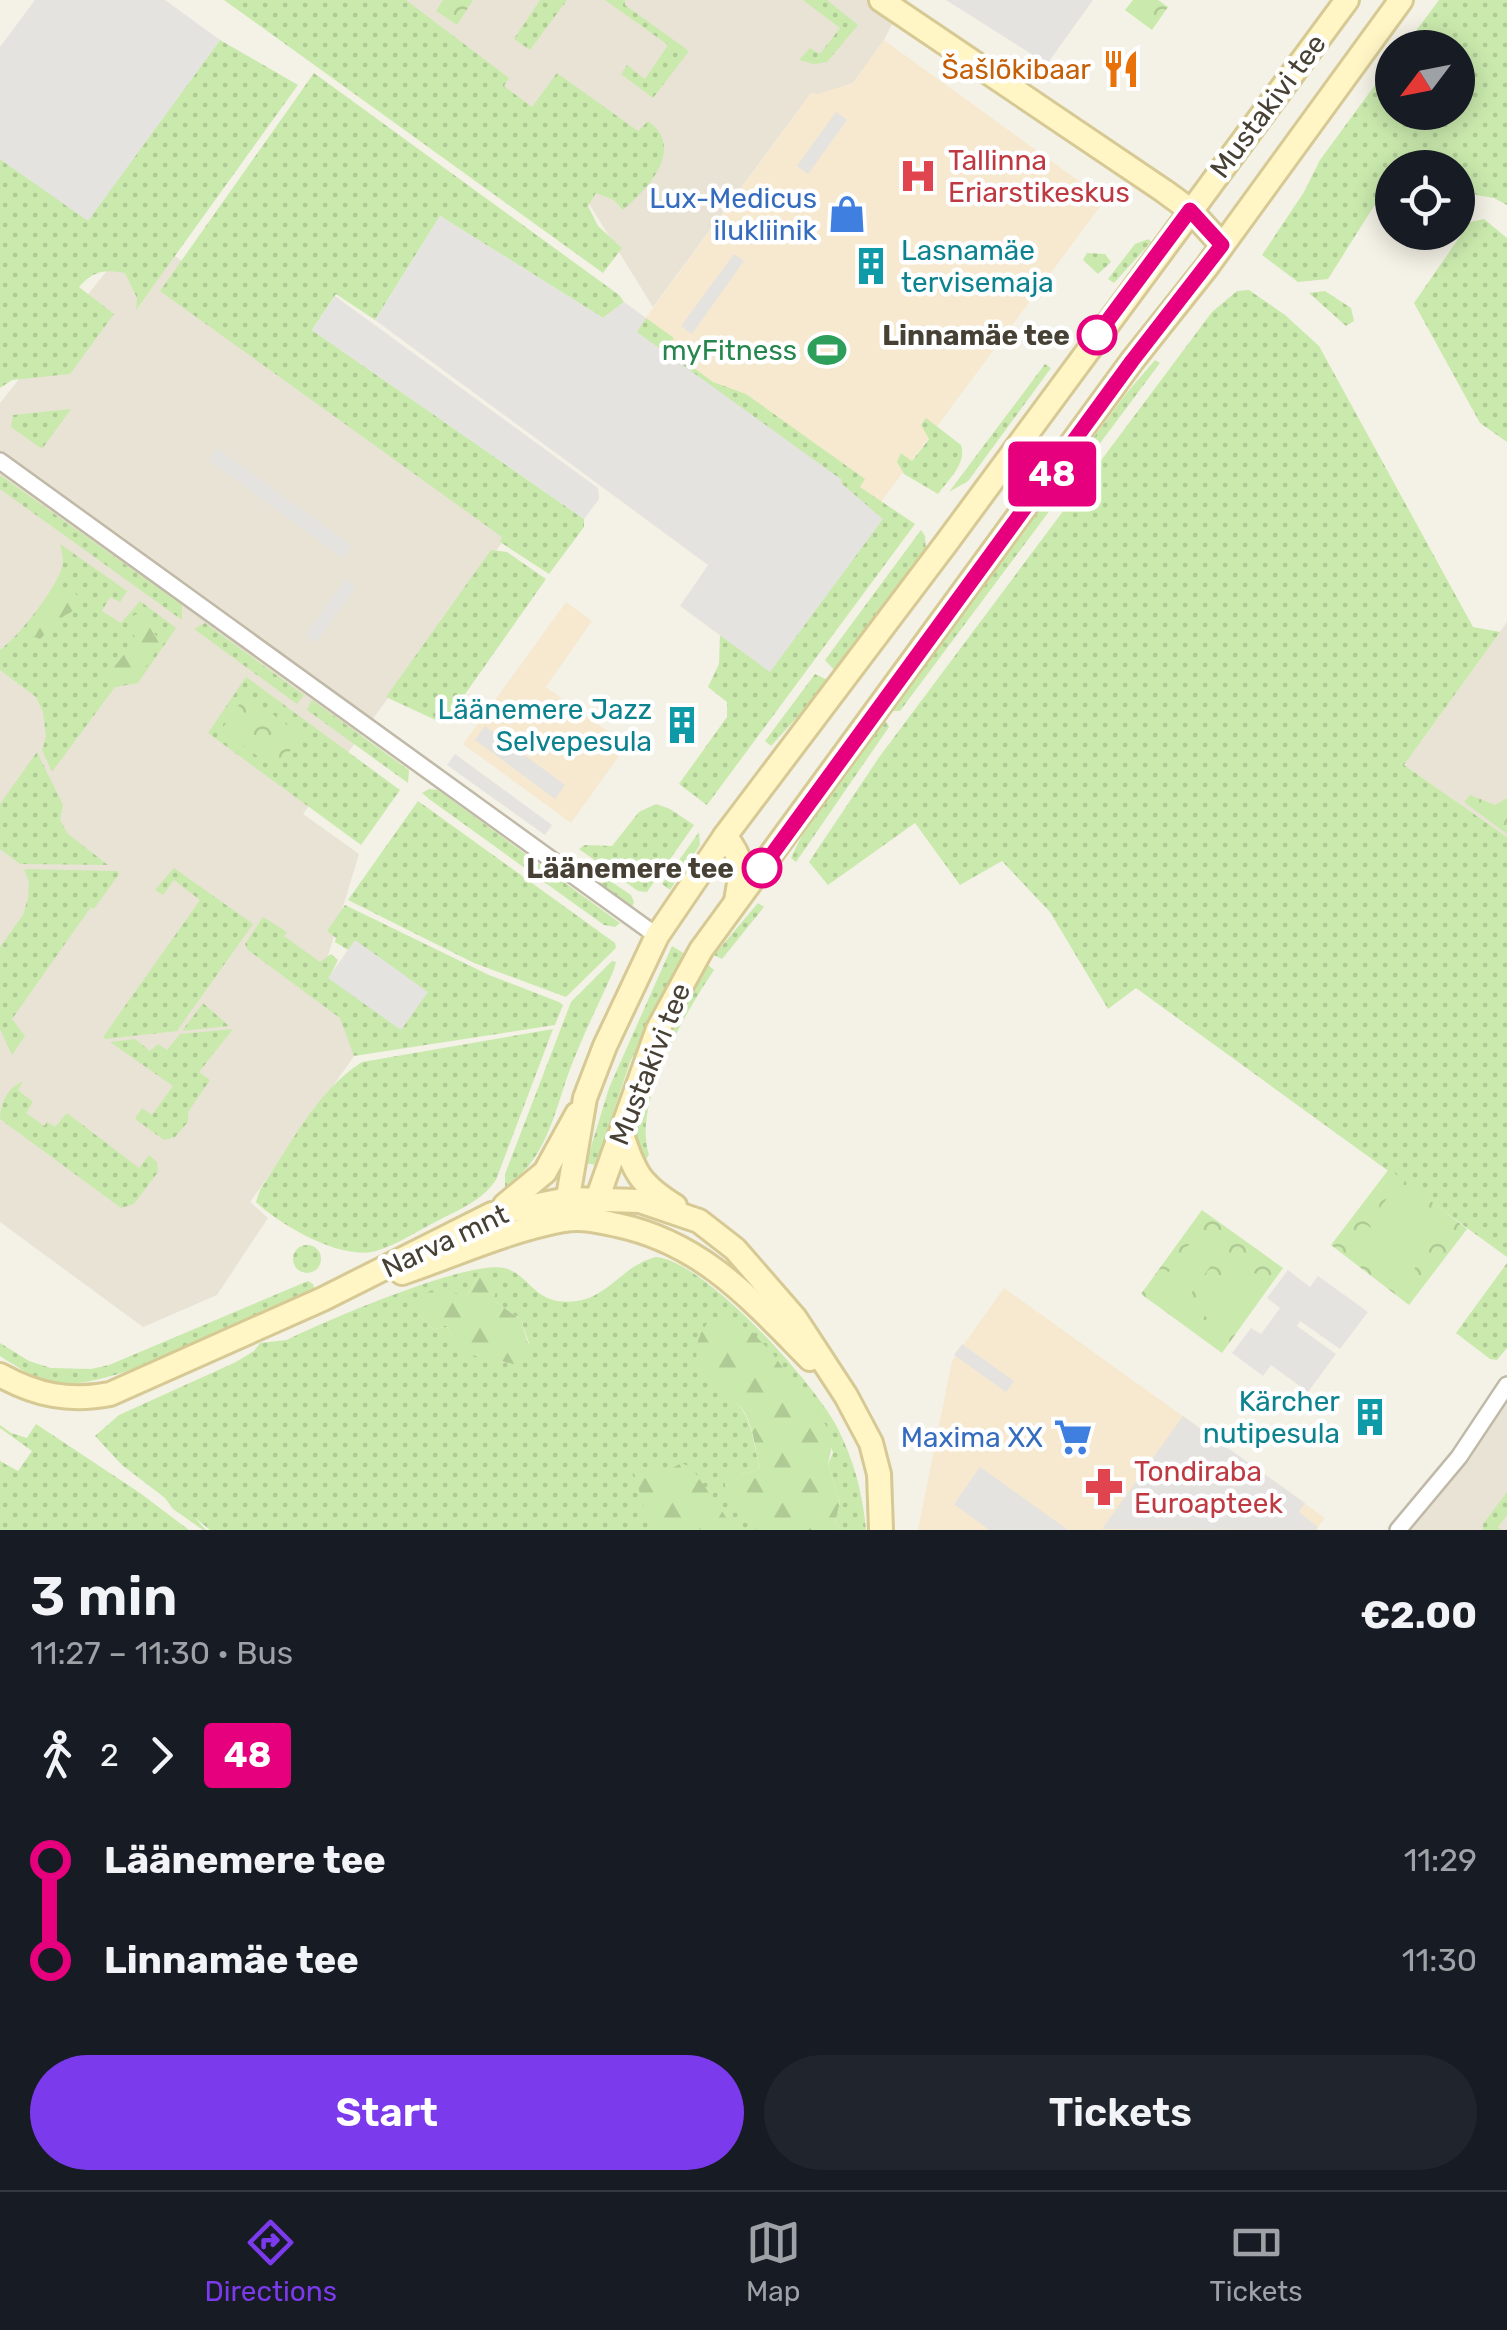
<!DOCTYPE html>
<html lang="en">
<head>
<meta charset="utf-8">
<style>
  body { margin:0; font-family:Rubik,sans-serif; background:#20242c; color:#f1f3f6; height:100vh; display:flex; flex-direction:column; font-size:38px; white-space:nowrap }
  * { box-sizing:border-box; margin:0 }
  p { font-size:32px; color:#9ea1a6 }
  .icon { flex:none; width:55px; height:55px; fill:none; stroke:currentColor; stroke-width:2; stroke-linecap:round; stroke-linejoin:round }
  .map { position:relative; height:1530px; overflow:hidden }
  .panel { display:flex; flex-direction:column; background:#171b24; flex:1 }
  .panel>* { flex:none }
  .badge { padding:0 20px; border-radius:8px; font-size:35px; line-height:65px }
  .needle { width:65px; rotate:238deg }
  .buttons { position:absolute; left:1375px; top:30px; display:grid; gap:20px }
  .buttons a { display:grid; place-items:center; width:100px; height:100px; border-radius:50%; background:#171b24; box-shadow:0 5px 25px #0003; font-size:50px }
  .map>.badge { position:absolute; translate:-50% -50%; box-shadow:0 0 0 5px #fff }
  .legs { display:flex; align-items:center; gap:15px; height:110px; padding:0 30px; font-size:32px }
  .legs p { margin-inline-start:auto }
  .headline { display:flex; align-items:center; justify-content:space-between; height:170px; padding:0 30px }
  h1 { font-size:55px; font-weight:600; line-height:75px }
  .primary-button { display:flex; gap:20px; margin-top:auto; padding:20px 30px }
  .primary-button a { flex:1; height:115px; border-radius:60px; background:#7c3aed; color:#fff; font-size:40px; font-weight:600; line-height:115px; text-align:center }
  .primary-button a+a { background:#20242c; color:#f1f3f6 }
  ul { padding:0 30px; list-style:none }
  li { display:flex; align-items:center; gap:35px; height:100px; font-size:38px }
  li i { display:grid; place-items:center; width:15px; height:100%; margin:0 12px; background:currentColor }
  li i::after { content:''; width:25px; height:25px; margin:-12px; border:8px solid; border-radius:50%; background:#171b24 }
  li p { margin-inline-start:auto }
  li:first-child i { background:linear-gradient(#0000 50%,currentColor 0) }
  li:last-child i { background:linear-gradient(currentColor 50%,#0000 0) }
  .tabs { display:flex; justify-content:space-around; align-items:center; height:140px; border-top:2px solid #363941; background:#171b24; font-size:28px; color:#9ea1a6 }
  .tabs a { display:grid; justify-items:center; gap:5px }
  .tabs .active { color:#7c3aed }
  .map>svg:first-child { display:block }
</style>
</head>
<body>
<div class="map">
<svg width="1507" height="1530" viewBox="0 0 1507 1530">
  <defs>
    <pattern id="grass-dots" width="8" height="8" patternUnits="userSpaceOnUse" patternTransform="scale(2.5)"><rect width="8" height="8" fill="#caeaad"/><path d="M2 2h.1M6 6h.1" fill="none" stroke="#afca95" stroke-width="1.8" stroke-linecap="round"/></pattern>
    <pattern id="forest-firs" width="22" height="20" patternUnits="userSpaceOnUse" patternTransform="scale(2.5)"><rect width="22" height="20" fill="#caeaad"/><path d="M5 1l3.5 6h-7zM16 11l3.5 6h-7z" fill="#afca95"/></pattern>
    <pattern id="park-crowns" width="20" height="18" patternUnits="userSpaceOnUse" patternTransform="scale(2.5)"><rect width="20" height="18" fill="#caeaad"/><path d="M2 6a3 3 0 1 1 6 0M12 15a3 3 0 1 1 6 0" fill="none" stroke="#afca95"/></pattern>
  </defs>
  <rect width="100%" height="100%" fill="#f4f1e6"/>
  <g fill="#e8e3d4">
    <path d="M366,0h538l-20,40 -31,43 -35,12 -7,-2 -158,214 -114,-184z"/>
    <path d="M140,230l383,284 -220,300 56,40 -36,118 59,45 -132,185 18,16 -51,77 -74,32 -143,-105v-819z"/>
    <path d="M1507,622v215l-103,-72z"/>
    <path d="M1507,1385v145h-109z"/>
  </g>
  <g fill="#f7e9d0">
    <path d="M884,40l221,160 -227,306 -242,-175 175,-238 7,1 35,-11z"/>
    <path d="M566,602l26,19 -46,66 81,58 -56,78 -108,-79z"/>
    <path d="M1004,1288l321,230 -9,12h-398l34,-169z"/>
  </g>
  <g fill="url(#grass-dots)" fill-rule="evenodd">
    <path d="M224,0h182l103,78 -5,8 28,21 25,-34 81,58 10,-10c38,27 0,68 -25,89l-9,-10 -18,-7 -8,13 10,20 24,22 -19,25z"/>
    <path d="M540,0h27l-37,50 -16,-11z"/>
    <path d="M605,0h20v5l64,46 -36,47 -32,-24 6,-9 18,14 23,-34z"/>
    <path d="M803,0h24l31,25 -31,37 -13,2 -15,-4 11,-12 10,6 20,-26z"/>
    <path d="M1439,0h68v205l-13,-7 -18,-3 -18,-27 -39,-14 -5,13 -22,1v26l-18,12 -46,73 -30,3 -36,-27 42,-63 16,-32 72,-98v50h66v-64l-54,-1z"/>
    <path d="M220,40l78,45 -162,225 1,-12 -12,-25c-21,-4 -32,-2 -46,14l35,27 -44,60 -58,6 -12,8v-229l88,61z"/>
    <path d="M314,73l305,222 5,7 -21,16 -163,-102 -65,104 -39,-26 -24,36 272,189v8l-35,47 -49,-32 2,-5 -342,-246z"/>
    <path d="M1484,219l23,19v204l-27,-19 -66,-120 56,-81z"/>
    <path d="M1149,239l2,3 -37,41 -6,-4 27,-35z"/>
    <path d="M1087,253l18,1 6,8 -13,12 -15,-14z"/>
    <path d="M1249,290l36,25 34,31 154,281 27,5 -96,133 103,72v420l-371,-269 -28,21 -58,-97 -48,-51 -42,24 -45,-62 -87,62 -19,-23 71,-106 332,-444 25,-21z"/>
    <path d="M1325,291l26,17 3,13 -8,5 -37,-33z"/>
    <path d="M646,318l28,20 -7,10 46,34 33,12 119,85 -5,8 55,37 -208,281 -28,-21 48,-67v-15l-19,-15 11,-23 1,-29 51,37 -135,-341z"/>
    <path d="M1155,360l5,3 -260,348h-8l233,-316z"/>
    <path d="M1045,364l6,4 -83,113 -19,11z"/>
    <path d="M71,409l-29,40 -31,-22 2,-12z"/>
    <path d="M926,418l35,27c6,18 -12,34 -23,49l-34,-20 -7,-12 4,-9 11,8 17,-22 -8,-14z"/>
    <path d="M0,475l182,130v15l-182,-131z"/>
    <path d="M921,530l4,6 1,15 -90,121 -11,-12z"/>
    <path d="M60,544l67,47 -7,11 -10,-5 -8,14 19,12 19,-22 36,27 -38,55 -23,4 -63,85 -10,-22 4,-13 -3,-25 -7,-15 -36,-27v-20c18,-13 56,-61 62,-83 2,-7 0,-15 -2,-23z"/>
    <path d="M491,550l16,2 39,27 -102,145 -58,-27z"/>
    <path d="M205,623l99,72 -7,9 -103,-75z"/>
    <path d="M815,674l15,7 -59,65 -6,-5z"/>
    <path d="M246,677l154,113 -39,55 -153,-112z"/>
    <path d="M312,700l97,70 -1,13 -101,-73z"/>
    <path d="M885,720l4,7 -93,135 -5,-4 17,-35z"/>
    <path d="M37,752l26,53 -3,15 8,14 40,31 -88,-1 -20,-15v-45z"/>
    <path d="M429,789l9,1 182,133 -5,4 -11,-2 -175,-126 -7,-6z"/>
    <path d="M418,801l197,142 1,5 -50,49 -92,-34 -126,-63z"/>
    <path d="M656,804l14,5 24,16 -47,67 -9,-1 -59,-42 6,-4 27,1 27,-34z"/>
    <path d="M699,832l1,13 -30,45 -8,-6z"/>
    <path d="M573,856l58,39 3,7 -2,5 -58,-42z"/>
    <path d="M174,868l79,56 -76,107 -71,8 -3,-2 97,-137 -26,-20 -11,15 -8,-5z"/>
    <path d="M24,869l93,2 2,3 -25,35 -3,-2 -79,112 13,17 -13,19 -12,-26v-82l23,-32 5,-17 1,-16z"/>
    <path d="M758,903l6,4 -42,52 -8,-4z"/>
    <path d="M345,905l144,70 70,27 4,3 -8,20 -201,31 -14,-38 -92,-68 -3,-6 18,-27 24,15 -3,4 36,26 11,-8 7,6 -9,18 26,-37 -7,9 -13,-8 1,-4 -9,-7z"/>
    <path d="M672,946l13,8 -55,108 -34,103 -10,-2 23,-75z"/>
    <path d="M612,961l4,1 -3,10c-13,29 -27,57 -39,87 -19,46 -24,99 -69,128v-13l66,-172z"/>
    <path d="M707,964l7,6c-29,43 -82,133 -65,185l-7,9c-4,-9 -8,-19 -8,-29 -2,-39 52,-135 73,-171z"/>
    <path d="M203,1003l26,23 -47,5z"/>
    <path d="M233,1029l-34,43 11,8 -22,32v10l-13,15 -11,3 -29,-21 7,-11 10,7 21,-29 -63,-44 25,-3 15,12 8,-7 9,6 13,-16z"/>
    <path d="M553,1029l-57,151c-15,21 -34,28 -57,40 -20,10 -42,25 -63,31 -34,10 -96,-26 -120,-49l4,-12c29,-43 58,-101 102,-128z"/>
    <path d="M23,1081l-5,9 15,12 -7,11 18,13 3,-4 8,5 12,-14 72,55 10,-13 8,7 1,10 -24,32 -13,4 -121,-89c0,-17 8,-31 23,-38z"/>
    <circle cx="307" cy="1259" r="14"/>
    <path d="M656,1257c49,4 158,126 181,170 17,33 26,67 29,103h-25l-6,-8 5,-20 -12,-38 5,-11 -8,-29 -102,-29c30,10 29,47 37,73l-18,7 5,38 9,17h-546l-16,-13 12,13h-3l-30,-21 -8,-11 -43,-33 -27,-29 24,-21 117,-53 18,-11 6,-8 27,-3c35,-18 183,-81 217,-72 27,6 29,39 73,33 33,-5 46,-36 79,-44zM476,1277l20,25 25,18 8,23 -25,20 -10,-6 -32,-5 -16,-27 -12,5 -16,-15 51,-21z"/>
    <path d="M1507,1263v85l-10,12 -7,-1 -34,-26z"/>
    <path d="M308,1281l5,3 2,7c-56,24 -206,102 -260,92 -20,-4 -38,-16 -55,-27v-13l29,18 22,7 40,1 18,-4z"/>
    <path d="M36,1424l104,69 49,37h-189v-69l18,10 14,-20 -32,-23v-3l11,8 16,5z"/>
    <path d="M1507,1492v23l-9,12 3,3h-18v-6z"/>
  </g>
  <g fill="url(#forest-firs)">
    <path d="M54,586l20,4 8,16 -18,10 -24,23 -17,-7z"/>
    <path d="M145,612l7,19 10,11 -25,38 -20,7 -6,-16 25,-32 -6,-11 4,-13z"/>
    <path d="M482,1274l16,11 -4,13 2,4 25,18 9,30 -16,14 -52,-11 -16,-28 -12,5 -16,-15v-8l10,-15 13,-6c7,5 21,12 28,8l7,-17z"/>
    <path d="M714,1317l34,11 24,25 62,84 -6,27 12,38 -5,20 6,8h-85l-31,-44v-9l7,-5 10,3 18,-7c-5,-17 -6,-38 -14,-53 -6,-12 -13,-14 -23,-20 -31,-17 -36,-56 -9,-78z"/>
    <path d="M681,1463l10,4 44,63 -85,-2 -16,-55 5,-7c17,3 26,8 42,-3z"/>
  </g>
  <g fill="url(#park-crowns)">
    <path d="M443,0h30l-16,25 -21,-14z"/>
    <path d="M1133,0h25l10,7 -16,23 -27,-20z"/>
    <path d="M246,695l55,40 -24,35 -56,-40z"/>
    <path d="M1470,795l25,10 12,-7v36l-43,-32z"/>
    <path d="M1389,1169l78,60 -58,76 -78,-60z"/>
    <path d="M1202,1210l81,58 -61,85 -81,-59z"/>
  </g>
  <g fill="#caeaad">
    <path d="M1396,1187l51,39 -18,24 -51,-40z"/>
    <path d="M1367,1225l51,39 -18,24 -51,-40z"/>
    <path d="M1198,1232l24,18 -37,52 -25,-18z"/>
    <path d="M1239,1262l24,17 -38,52 -24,-18z"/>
  </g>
  <g fill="#e5e3df">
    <path d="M35,0h130l55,40 -132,181 -88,-62v-112z"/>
    <path d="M946,0h147l-46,64z"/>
    <path d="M836,112l11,8 -39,54 -11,-8z"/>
    <path d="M440,216l163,102 21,-16 22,16 -9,14 205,148 -1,3 42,36 -113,153 -90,-66 28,-41 -333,-245z"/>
    <path d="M734,254l10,7 -52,73 -11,-8z"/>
    <path d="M335,296l263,192 1,11 -15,20 -272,-189z"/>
    <path d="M217,448l135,98 -9,12 -135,-98z"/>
    <path d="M345,579l11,8 -40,56 -11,-8z"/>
    <path d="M485,726l80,59 -10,14 -80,-59z"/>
    <path d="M455,754l97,71 -7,10 -98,-70z"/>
    <path d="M355,940l73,52 -27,38 -73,-52z"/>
    <path d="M1288,1270l22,17 8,-11 50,36 -28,37 -40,-28 -3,5 39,28 -28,38 -37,-27 -8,11 -31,-23 19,-25 10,6 19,-26 -13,-10z"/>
    <path d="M962,1344l52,37 -8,11 -52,-37z"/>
    <path d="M1183,1416l122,87 -6,9 19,15 -2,3 -214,-1z"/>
    <path d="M980,1467l88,63h-79l-35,-26z"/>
  </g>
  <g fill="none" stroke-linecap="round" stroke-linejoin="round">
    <g stroke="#c0b9a8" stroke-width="20">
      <g id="street">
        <path d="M0,461l657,475"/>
        <path d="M1398,1530l61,-73 48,-72"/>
      </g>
    </g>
    <g stroke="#d6c994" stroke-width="28">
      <g id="secondary">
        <path d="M881,0l283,191 26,19 32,35"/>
        <path d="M725,836c21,26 16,34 11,65"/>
        <path d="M621,1132c14,40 17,51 54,74"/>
        <path d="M505,1205l40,-33 32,-58"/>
        <path d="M590,1219l68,-190 43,-79 431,-589 74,-93 195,-268"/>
        <path d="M564,1220l21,-122 20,-52 52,-110 68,-100 222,-294 400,-542"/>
        <path d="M402,1273c53,-18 107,-43 162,-53 18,-3 35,1 53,5 85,18 134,74 193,134"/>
        <path d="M0,1375c36,20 69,27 110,19l213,-95 169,-85 76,-15 72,2 59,20 36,28 60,69 51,78 25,47 8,31 2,56"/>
      </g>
    </g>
    <use href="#street" stroke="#fff" stroke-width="15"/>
    <use href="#secondary" stroke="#fff5c5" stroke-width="22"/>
  </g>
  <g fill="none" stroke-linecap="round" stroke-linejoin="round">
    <g stroke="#fff" stroke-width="22">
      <path id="line-1" d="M762,868l370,-507 90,-116 -32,-35 -93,125"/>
    </g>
    <use href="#line-1" stroke="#e6007e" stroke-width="15"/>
  </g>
  <defs>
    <g id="restaurant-bare" transform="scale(3)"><path d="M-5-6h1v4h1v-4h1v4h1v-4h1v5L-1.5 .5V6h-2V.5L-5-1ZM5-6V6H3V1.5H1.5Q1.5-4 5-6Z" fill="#e8710a" stroke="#fff" stroke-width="2.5" paint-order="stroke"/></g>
    <g id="hospital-bare" transform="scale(3)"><path d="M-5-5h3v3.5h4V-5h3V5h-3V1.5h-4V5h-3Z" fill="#e0444e" stroke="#fff" stroke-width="2.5" paint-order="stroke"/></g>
    <g id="shop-bare" transform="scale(3)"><path d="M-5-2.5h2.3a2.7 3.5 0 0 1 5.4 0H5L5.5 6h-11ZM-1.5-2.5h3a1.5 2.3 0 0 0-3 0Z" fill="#3f7fe0" stroke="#fff" stroke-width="2.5" paint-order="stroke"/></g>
    <g id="building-bare" transform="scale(3)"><path d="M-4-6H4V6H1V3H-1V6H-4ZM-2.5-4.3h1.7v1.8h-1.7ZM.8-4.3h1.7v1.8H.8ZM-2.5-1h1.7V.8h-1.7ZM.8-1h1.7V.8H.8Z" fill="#0f9aa8" stroke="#fff" stroke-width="2.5" paint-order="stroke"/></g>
    <g id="stadium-bare" transform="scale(3)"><path d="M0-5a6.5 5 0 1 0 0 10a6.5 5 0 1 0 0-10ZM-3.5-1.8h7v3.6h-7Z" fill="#2e9e5b" stroke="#fff" stroke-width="2.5" paint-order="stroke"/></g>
    <g id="supermarket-bare" transform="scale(3)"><path d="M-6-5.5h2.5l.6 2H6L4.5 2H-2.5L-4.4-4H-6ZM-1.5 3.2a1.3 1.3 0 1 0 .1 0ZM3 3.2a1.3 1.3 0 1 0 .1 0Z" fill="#3f7fe0" stroke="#fff" stroke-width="2.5" paint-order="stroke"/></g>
    <g id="pharmacy-bare" transform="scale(3)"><path d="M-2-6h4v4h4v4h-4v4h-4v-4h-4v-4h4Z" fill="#e0444e" stroke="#fff" stroke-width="2.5" paint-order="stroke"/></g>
  </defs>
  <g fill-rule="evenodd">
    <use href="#restaurant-bare" x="1121" y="69"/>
    <use href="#hospital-bare" x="918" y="176"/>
    <use href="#shop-bare" x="847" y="214"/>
    <use href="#building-bare" x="871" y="266"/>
    <use href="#stadium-bare" x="827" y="350"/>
    <use href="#building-bare" x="682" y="725"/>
    <use href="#building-bare" x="1370" y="1417"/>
    <use href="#supermarket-bare" x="1073" y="1437"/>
    <use href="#pharmacy-bare" x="1104" y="1487"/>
  </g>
  <g fill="#fff" stroke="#e6007e" stroke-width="5">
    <circle cx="1097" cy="335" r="18"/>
    <circle cx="762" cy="868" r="18"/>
  </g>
  <g text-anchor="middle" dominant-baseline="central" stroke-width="9" stroke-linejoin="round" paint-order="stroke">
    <g font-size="28" fill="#c56008" stroke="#fff" text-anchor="end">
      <text x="1091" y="69">Šašlõkibaar</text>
    </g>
    <g font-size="28" fill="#474135" stroke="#fff">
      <text transform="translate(1268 106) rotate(-53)">Mustakivi tee</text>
      <text transform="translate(650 1064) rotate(-68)">Mustakivi tee</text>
      <text transform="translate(445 1241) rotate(-25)">Narva mnt</text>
    </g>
    <g font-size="28" fill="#be3a42" stroke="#fff" text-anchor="start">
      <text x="948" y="160">Tallinna<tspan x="948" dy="32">Eriarstikeskus</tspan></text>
      <text x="1134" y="1471">Tondiraba<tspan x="1134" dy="32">Euroapteek</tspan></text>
    </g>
    <g font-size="28" fill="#366cbe" stroke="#fff" text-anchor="end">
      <text x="817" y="198">Lux-Medicus<tspan x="817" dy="32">ilukliinik</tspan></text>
      <text x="1043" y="1437">Maxima XX</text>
    </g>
    <g font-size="28" fill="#0d838f" stroke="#fff" text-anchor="end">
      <text x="901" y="250" text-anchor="start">Lasnamäe<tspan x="901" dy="32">tervisemaja</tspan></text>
      <text x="652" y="709">Läänemere Jazz<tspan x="652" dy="32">Selvepesula</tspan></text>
      <text x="1340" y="1401">Kärcher<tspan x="1340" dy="32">nutipesula</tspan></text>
    </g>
    <g font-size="28" font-weight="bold" fill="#474135" stroke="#fff" text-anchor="end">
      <text x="1070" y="335">Linnamäe tee</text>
      <text x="734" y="868">Läänemere tee</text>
    </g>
    <g font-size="28" fill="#27864d" stroke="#fff" text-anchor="end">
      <text x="797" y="350">myFitness</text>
    </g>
  </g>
</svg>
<div class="buttons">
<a><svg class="needle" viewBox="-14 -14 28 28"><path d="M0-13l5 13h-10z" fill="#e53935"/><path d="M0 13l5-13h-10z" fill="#9ea1a6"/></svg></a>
<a><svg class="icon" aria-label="locate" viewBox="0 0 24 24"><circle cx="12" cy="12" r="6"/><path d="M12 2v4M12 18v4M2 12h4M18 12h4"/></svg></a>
</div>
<b class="badge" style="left:1052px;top:474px;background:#e6007e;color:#fff">48</b>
</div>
<section class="panel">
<div class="headline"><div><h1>3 min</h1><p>11:27 – 11:30 · Bus</p></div><b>€2.00</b></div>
<div class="legs"><svg class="icon" aria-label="walk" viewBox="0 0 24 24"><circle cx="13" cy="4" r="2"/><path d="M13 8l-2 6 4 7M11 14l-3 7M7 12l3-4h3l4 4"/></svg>2<svg class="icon" aria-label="forward" viewBox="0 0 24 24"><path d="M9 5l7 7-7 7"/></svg><b class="badge" style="background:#e6007e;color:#fff">48</b></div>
<ul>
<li><i style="color:#e6007e"></i><b>Läänemere tee</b><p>11:29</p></li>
<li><i style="color:#e6007e"></i><b>Linnamäe tee</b><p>11:30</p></li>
</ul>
<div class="primary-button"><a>Start</a><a>Tickets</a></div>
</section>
<nav class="tabs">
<a class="active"><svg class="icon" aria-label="directions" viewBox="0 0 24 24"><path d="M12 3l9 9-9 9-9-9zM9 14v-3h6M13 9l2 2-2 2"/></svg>Directions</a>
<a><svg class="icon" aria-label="map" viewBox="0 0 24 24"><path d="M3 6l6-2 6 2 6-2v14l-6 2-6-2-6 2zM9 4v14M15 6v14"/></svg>Map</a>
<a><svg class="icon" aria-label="tickets" viewBox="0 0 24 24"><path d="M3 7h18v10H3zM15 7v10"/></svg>Tickets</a>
</nav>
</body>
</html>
